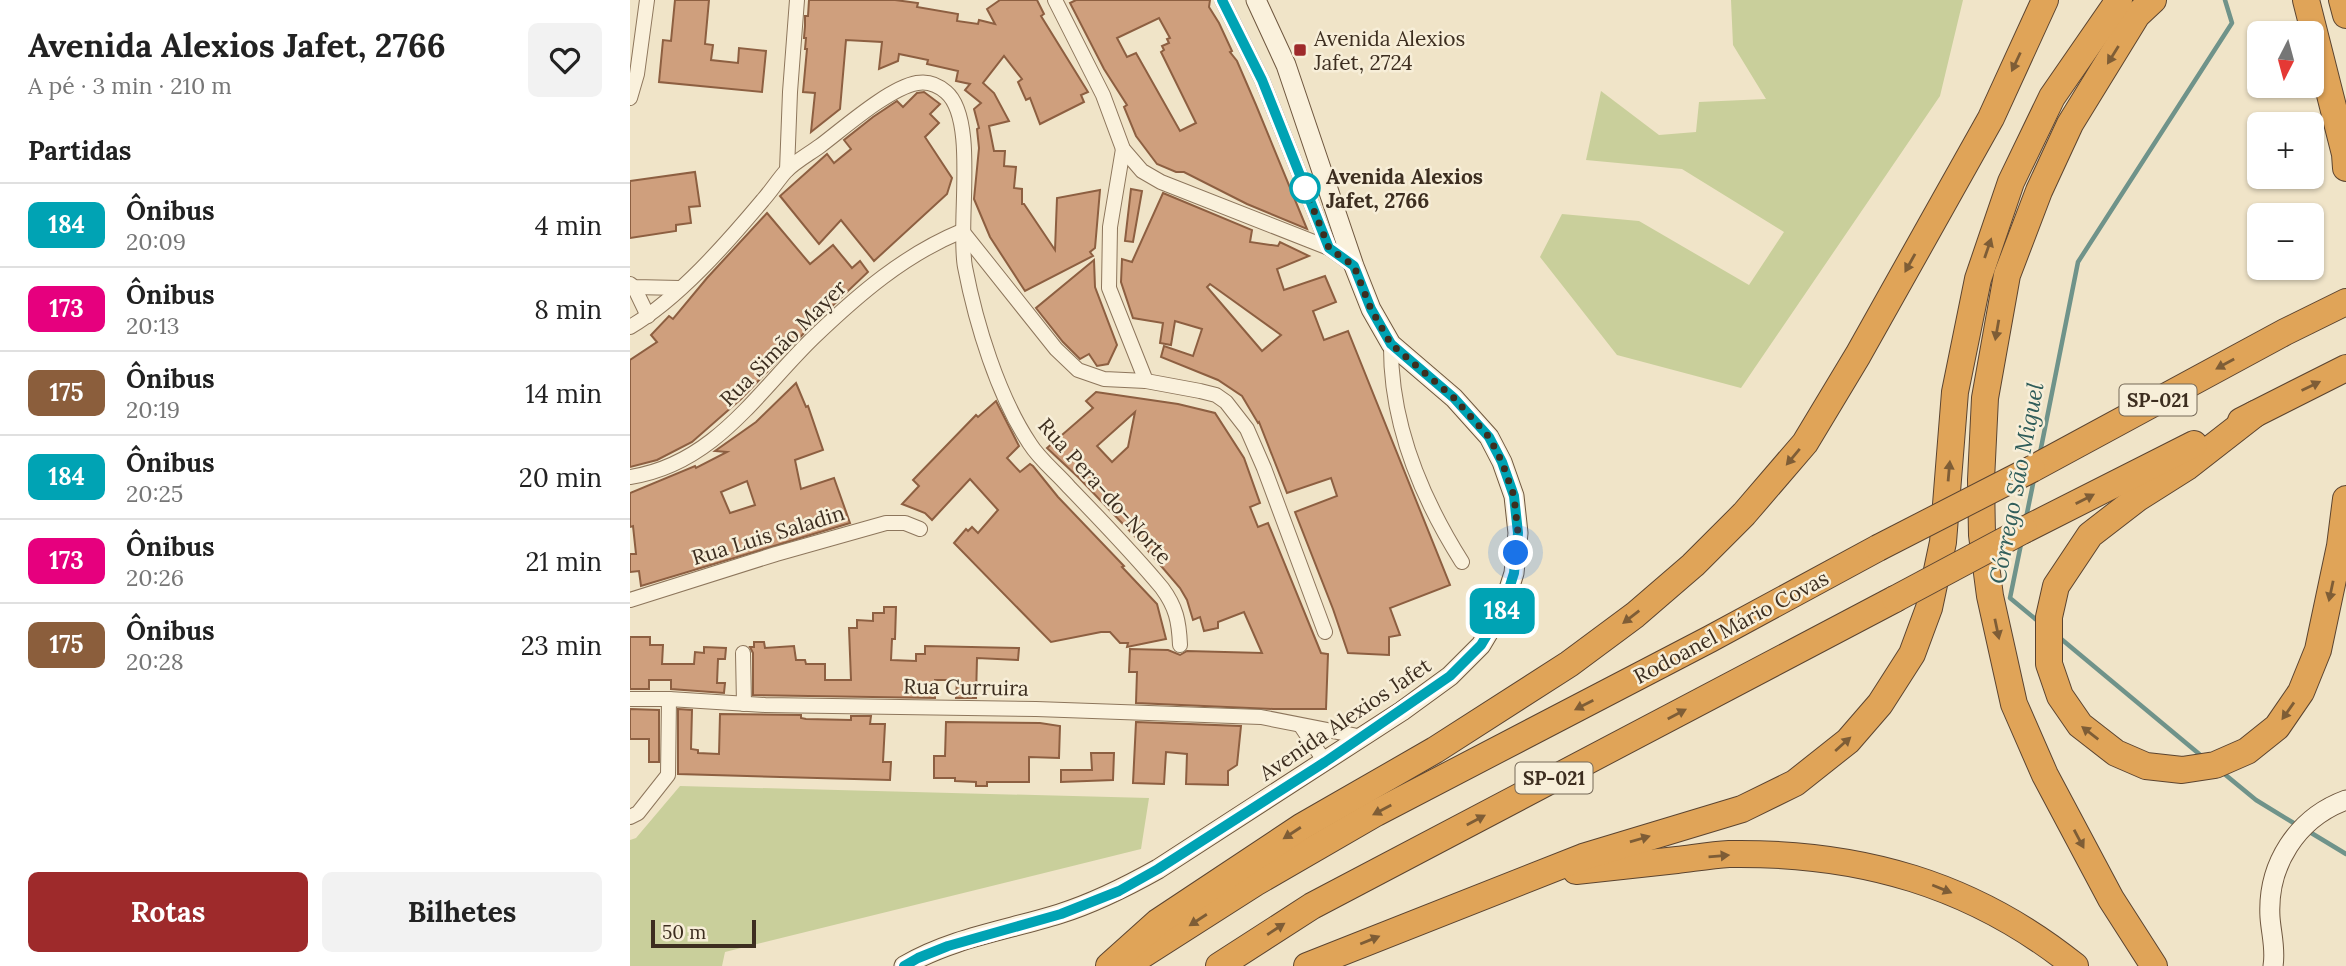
<!DOCTYPE html>
<html lang="pt">
<head>
<meta charset="utf-8">
<style>
  body { margin:0; font-family:Lora,serif; background:#f2f2f2; color:#222; height:100vh; display:flex; flex-direction:column; font-size:26px; white-space:nowrap }
  * { box-sizing:border-box; margin:0 }
  p { font-size:23px; color:#767676 }
  .icon { flex:none; width:38px; height:38px; fill:none; stroke:currentColor; stroke-width:2; stroke-linecap:round; stroke-linejoin:round }
  .map { position:relative; flex:1; overflow:hidden }
  .side { display:flex; flex-direction:column; background:#fff; width:630px }
  .side>* { flex:none }
  .badge { padding:0 14px; border-radius:10px; font-size:24px; line-height:46px }
  .needle { width:46px; rotate:186deg }
  .fabs { position:absolute; left:1617px; top:21px; display:grid; gap:14px }
  .fabs a { display:grid; place-items:center; width:77px; height:77px; border-radius:10px; background:#fff; box-shadow:0 2px 5px #0004; font-size:35px }
  .scale { position:absolute; left:21px; bottom:18px; width:105px; box-sizing:border-box; padding-left:7px; border:4px solid #3d2e20; border-top:0; font-size:19px; line-height:24px; white-space:nowrap; color:#3d2e20; -webkit-text-stroke:5px #f7eed8; paint-order:stroke }
  .you { position:absolute; width:35px; height:35px; margin:-18px; border:5px solid #fff; border-radius:50%; background:#1a73e8; box-shadow:0 0 0 10px #1a73e833 }
  .map>.badge { position:absolute; translate:-50% -50%; box-shadow:0 0 0 4px #fff }
  h2 { padding:0 28px; font-size:26px; line-height:63px }
  .round { display:grid; place-items:center; flex:none; width:74px; height:74px; border-radius:10px; background:#f2f2f2 }
  .overview { display:flex; align-items:center; justify-content:space-between; height:119px; padding:0 28px }
  h1 { font-size:33px; font-weight:700; line-height:52px }
  .cta { display:flex; gap:14px; margin-top:auto; padding:14px 28px }
  .cta a { flex:1; height:80px; border-radius:10px; background:#9e2a2b; color:#fff; font-size:28px; font-weight:700; line-height:80px; text-align:center }
  .cta a+a { background:#f2f2f2; color:#222 }
  ul { padding:0; list-style:none }
  li { display:flex; align-items:center; gap:21px; height:84px; padding:0 28px; border-top:2px solid #e0e0e0 }
  li div { flex:1 }
  li b { display:block; font-size:26px }
  li em { font-style:normal }
  li .badge { min-width:77px; font-weight:700; text-align:center }
  main { display:flex; flex:1; min-height:0 }
  .map>svg:first-child { display:block }
</style>
</head>
<body>
<main>
<section class="side">
<div class="overview"><div><h1>Avenida Alexios Jafet, 2766</h1><p>A pé · 3 min · 210 m</p></div><a class="round"><svg class="icon" aria-label="heart" viewBox="0 0 24 24"><path d="M12 20l-8-8c-3-5 5-10 8-4 3-6 11-1 8 4z"/></svg></a></div>
<h2>Partidas</h2>
<ul>
<li><span class="badge" style="background:#00a3b4;color:#fff">184</span><div><b>Ônibus</b><p>20:09</p></div><em>4 min</em></li>
<li><span class="badge" style="background:#e6007e;color:#fff">173</span><div><b>Ônibus</b><p>20:13</p></div><em>8 min</em></li>
<li><span class="badge" style="background:#8b5e3c;color:#fff">175</span><div><b>Ônibus</b><p>20:19</p></div><em>14 min</em></li>
<li><span class="badge" style="background:#00a3b4;color:#fff">184</span><div><b>Ônibus</b><p>20:25</p></div><em>20 min</em></li>
<li><span class="badge" style="background:#e6007e;color:#fff">173</span><div><b>Ônibus</b><p>20:26</p></div><em>21 min</em></li>
<li><span class="badge" style="background:#8b5e3c;color:#fff">175</span><div><b>Ônibus</b><p>20:28</p></div><em>23 min</em></li>
</ul>
<div class="cta"><a>Rotas</a><a>Bilhetes</a></div>
</section>
<div class="map">
<svg width="1716" height="966" viewBox="0 0 1716 966">
  <rect width="100%" height="100%" fill="#f0e4c8"/>
  <g fill="#c9cf9b">
    <path d="M1101,0h232l-23,96 -199,292 -124,-33 -77,-98 22,-43 77,7 110,64 35,-53 -102,-63 -96,-9 15,-69 58,44 37,-3 3,-30 67,-3 -33,-54z"/>
    <path d="M50,786l469,12 -8,51 -416,103 -3,14h-92v-126l6,-2z"/>
  </g>
  <g fill="none" stroke-linecap="round" stroke-linejoin="round">
    <g stroke="#6f938a" stroke-width="4.5">
      <path d="M1410,453l38,-191 154,-239 -7,-23"/>
      <path d="M1396,518l8,-39"/>
      <path d="M1391,544l-11,54 29,24"/>
      <path d="M1430,638l144,120"/>
      <path d="M1592,772l34,28 41,25"/>
      <path d="M1678,831l38,23"/>
    </g>
  </g>
  <g fill="#cf9f7d" stroke="#8d5f41" stroke-width="2" fill-rule="evenodd">
    <path d="M45,0h34l-4,44 8,1 -2,15 27,3 1,-15 27,3 -4,41 -103,-10 4,-42 8,1z"/>
    <path d="M179,0h86l23,3 -1,4 41,7 -1,7 21,3 1,-4 16,4 -8,-15 13,-9h37l7,14 -3,2 47,76 -7,3 3,7 -44,22 -10,-26 -4,2 -8,-18 4,-3 -18,-23 -21,27 11,10 15,28 -20,5 5,25h11l-1,15 12,1 -2,21 8,1v15h2l31,46 2,-52 43,-8 -5,58 -5,4 3,4 -68,35 -35,-54 -16,-38 5,-51 -2,-19 2,-1 -5,-19 7,-6 -16,-13 5,-6 -14,-3 2,-10 -31,-7 1,-4 -29,-6 -1,7 -19,8 3,-27 -36,-2 -6,69 -29,23 4,-39 -12,-1 4,-43h-2l1,-11h-2l1,-12v-10h3z"/>
    <path d="M446,0h134l-1,7 10,16 13,28 -2,1 7,9 19,44 51,124 -60,-25 -63,-32h-8l-19,-8 -21,-28 -12,-29 3,-2 -23,-36 -34,-66zM529,18l11,20 -3,1 2,4 -7,3 2,4 -3,2 35,71 -16,8 -44,-78 -9,4 -10,-19z"/>
    <path d="M294,92l16,12 -10,10 9,9 -14,14 27,41 -5,16 -73,67 -33,-41 -22,24 -39,-48 47,-42 7,9 17,-14 -7,-9 29,-23 24,-16 6,6 14,-14z"/>
    <path d="M65,172l5,34 -11,1 2,16 -15,2v6l-46,7v-57z"/>
    <path d="M501,189l11,2 -9,51 -8,-1z"/>
    <path d="M533,193l89,37 -2,12 28,4 2,-4 29,14 -32,13 7,21 41,-14 11,26 -23,9 11,29 24,-9 102,254 -60,23 10,27 -11,2v18l-41,-2 -15,-44 -38,-97 42,-16 -6,-18 -44,15 -28,-71 -1,1 -16,-27 -24,-16 -57,-23 3,-11 29,10 9,-27 -27,-8 -4,24 -11,-2 3,-20 -30,-5 -12,-36 1,-23 10,3zM580,284l71,51 -19,16 -55,-64z"/>
    <path d="M137,213l43,51 23,-19 19,23 8,-7 8,11 -61,58 -66,69 -49,43 -35,18 -27,7v-107l27,-18 -6,-7 18,-19 4,3 34,-41z"/>
    <path d="M464,260l1,27 22,58 -9,19 -11,2 -8,-12 -9,5 -17,-17 -27,-34z"/>
    <path d="M166,383l10,24 2,-1 15,44 -28,10 6,29 33,-11 16,45 -209,63 -2,-15 -9,1v-18h6l-3,-28 -3,1v-34l65,-27 1,2 31,-16 -12,-1 41,-29zM117,481l8,24 -25,8 -9,-21z"/>
    <path d="M466,392l82,12 37,9 29,45 16,45 -10,4 8,20 10,-4 53,130 7,1 -2,55h-53l-137,-6 1,-31h-8l1,-23 38,1 12,5 7,-4 75,2 -18,-41 -26,10v6l-14,3 -4,-14 -7,3 -6,-20 -7,-12 -36,-42 -65,-68 -32,-30 46,-40 -7,-7zM505,412l-7,35 -16,15 -15,-16z"/>
    <path d="M366,401l23,45 -12,12 13,14 10,-8 3,2 25,31 66,69 -2,1 35,37 9,35 -39,8 1,-4h-8l-10,-11h-9l-50,10 -97,-99 12,-14 2,2 4,-4 6,6 20,-23 -28,-31 -38,41 -7,-7 -23,-9 17,-18 -6,-6 63,-65 2,2z"/>
    <path d="M254,607h12l-1,32h-3l-1,21 25,1v-7h9v-8l94,2 -1,12 -41,-2 -1,40h-20l1,-18h-22v18l-182,-3v-42l-3,-6h4v-5h10l1,6 29,-2 2,14h9l1,4h19v16h26l-2,-52h8v-8l16,1v-8h11z"/>
    <path d="M0,637h20v8h13l-1,19h32l1,-12 9,1v-6l22,1 -1,11h-7l-1,24h8l-1,10 -53,-4v-9h-22v9h-19z"/>
    <path d="M0,709l29,1v52h-10v-23h-19z"/>
    <path d="M48,709l14,1 -1,39 7,1v3l21,1 1,-40 81,1v3l5,1 45,1v-4h20l-1,8h15l-2,38h8l-1,18 -212,-6z"/>
    <path d="M316,722l94,1 20,3 -1,32 -30,-1v25h-42v4h-11v-4l-21,-1v-3h-21v-22h11z"/>
    <path d="M506,722l105,4 -4,39 -9,6v14l-42,-1 1,-30 -21,-2 -2,32 -31,-1z"/>
    <path d="M461,753h23l-1,27 -52,2v-12h31z"/>
  </g>
  <g fill="none" stroke-linecap="round" stroke-linejoin="round">
    <g stroke="#8d765c" stroke-width="16">
      <g id="minor">
        <path d="M425,0l48,95 20,54 19,22 19,11 168,66"/>
        <path d="M592,0l40,80 67,168 25,18"/>
        <path d="M0,98l7,-24 10,-74"/>
        <path d="M493,149l-13,78 -1,61 37,93"/>
        <path d="M157,170l3,-78 7,-92"/>
        <path d="M0,284l4,3 46,1"/>
        <path d="M4,287l14,29"/>
        <path d="M0,327c48,-28 97,-84 133,-127 8,-9 15,-20 23,-29 10,-10 23,-17 34,-25 24,-18 69,-58 97,-63 11,-2 21,2 29,9 32,27 11,133 19,175 11,57 33,129 65,177 10,16 27,29 39,43 32,33 64,66 93,101 14,19 17,33 18,57"/>
        <path d="M761,344c-1,79 30,153 71,218"/>
        <path d="M0,477c85,-13 128,-86 184,-140 45,-43 90,-82 148,-106l94,118 22,21 26,9 42,2 54,10 16,4 10,7 21,27 17,39 61,164"/>
        <path d="M0,600l146,-46 110,-31h19l15,6"/>
        <path d="M113,653l1,51"/>
        <path d="M0,699h39l96,6 271,4 225,8 102,20"/>
        <path d="M671,726l24,36"/>
        <path d="M0,817l8,-4 30,-38 1,-76"/>
      </g>
    </g>
    <g stroke="#6f573f" stroke-width="21">
      <g id="secondary">
        <path d="M274,966c47,-28 104,-36 155,-52 35,-11 67,-27 99,-45l244,-158 48,-35 31,-31 22,-37 11,-35 4,-40 -4,-37 -12,-34 -13,-25 -35,-39 -63,-54 -20,-35 -17,-43 -68,-201 -30,-65"/>
        <path d="M1643,966c3,-17 -2,-33 -3,-49 -3,-52 27,-99 76,-117"/>
      </g>
    </g>
    <g stroke="#5b4430" stroke-width="28">
      <g id="motorway">
        <path d="M1523,0l-16,15 -67,109 -31,67 -32,84 -22,123 -4,82 1,55 8,61 24,108 31,71 66,124 43,67"/>
        <path d="M1676,0l39,154 1,14"/>
        <path d="M1712,0l4,15"/>
        <path d="M1625,414l-68,53 -49,31 -48,37 -34,51 -7,31v47l11,32 20,29 36,28 30,13 36,4 33,-5 32,-14 30,-24 24,-35 17,-42 22,-104 6,-47"/>
        <path d="M1611,421l105,-53"/>
        <path d="M1402,469l253,-137 61,-30"/>
        <path d="M1394,530l170,-86"/>
        <path d="M946,871c34,-4 67,-7 101,-11 17,-2 35,-5 52,-6 131,-2 244,30 346,112"/>
        <path d="M506,959l119,-76 121,-70 334,-174 168,-91"/>
        <path d="M479,966l49,-44 143,-95 134,-77 134,-86 66,-49 58,-50 51,-51 61,-71 53,-88 133,-237 54,-118"/>
        <path d="M589,966l93,-60 583,-307"/>
        <path d="M677,966l276,-109 159,-48 53,-26 53,-42 32,-37 32,-50 17,-46 14,-66 12,-150 23,-113 33,-97 41,-85 67,-97"/>
      </g>
    </g>
    <use href="#minor" stroke="#faf1dc" stroke-width="14"/>
    <use href="#secondary" stroke="#faf1dc" stroke-width="19"/>
    <use href="#motorway" stroke="#e0a458" stroke-width="26"/>
    <g stroke="#5b4430" stroke-width="28" stroke-linecap="butt">
      <g id="motorway-bridge">
        <path d="M1248,548l154,-79"/>
        <path d="M1265,599l129,-69"/>
      </g>
    </g>
    <use href="#motorway-bridge" stroke="#e0a458" stroke-width="26"/>
  </g>
  <defs><path id="oneway-solid" d="M-6-.8H1V-3.2L6.5 0L1 3.2V.8H-6Z" transform="scale(1.75)"/></defs>
  <g fill="#7e5d36">
    <use href="#oneway-solid" transform="translate(1483 55) rotate(122)"/>
    <use href="#oneway-solid" transform="translate(1386 62) rotate(115)"/>
    <use href="#oneway-solid" transform="translate(1358 248) rotate(-71)"/>
    <use href="#oneway-solid" transform="translate(1280 263) rotate(119)"/>
    <use href="#oneway-solid" transform="translate(1367 330) rotate(100)"/>
    <use href="#oneway-solid" transform="translate(1595 364) rotate(151)"/>
    <use href="#oneway-solid" transform="translate(1681 386) rotate(-26)"/>
    <use href="#oneway-solid" transform="translate(1163 457) rotate(130)"/>
    <use href="#oneway-solid" transform="translate(1319 471) rotate(-85)"/>
    <use href="#oneway-solid" transform="translate(1455 499) rotate(-27)"/>
    <use href="#oneway-solid" transform="translate(1701 591) rotate(102)"/>
    <use href="#oneway-solid" transform="translate(1001 617) rotate(142)"/>
    <use href="#oneway-solid" transform="translate(1367 629) rotate(78)"/>
    <use href="#oneway-solid" transform="translate(954 705) rotate(153)"/>
    <use href="#oneway-solid" transform="translate(1658 711) rotate(125)"/>
    <use href="#oneway-solid" transform="translate(1047 714) rotate(-28)"/>
    <use href="#oneway-solid" transform="translate(1460 733) rotate(-142)"/>
    <use href="#oneway-solid" transform="translate(1213 744) rotate(-42)"/>
    <use href="#oneway-solid" transform="translate(752 810) rotate(152)"/>
    <use href="#oneway-solid" transform="translate(846 820) rotate(-28)"/>
    <use href="#oneway-solid" transform="translate(662 833) rotate(147)"/>
    <use href="#oneway-solid" transform="translate(1010 839) rotate(-16)"/>
    <use href="#oneway-solid" transform="translate(1449 839) rotate(62)"/>
    <use href="#oneway-solid" transform="translate(1089 856) rotate(-5)"/>
    <use href="#oneway-solid" transform="translate(1312 889) rotate(22)"/>
    <use href="#oneway-solid" transform="translate(568 920) rotate(147)"/>
    <use href="#oneway-solid" transform="translate(646 929) rotate(-33)"/>
    <use href="#oneway-solid" transform="translate(740 940) rotate(-22)"/>
  </g>
  <g fill="none" stroke-linecap="round" stroke-linejoin="round">
    <g stroke="#fff" stroke-width="16">
      <path id="line" d="M274,966l14,-8 30,-12 113,-32 58,-23 39,-22 167,-107 125,-86 31,-31 22,-37 11,-35 4,-40 -4,-37 -12,-34 -13,-25 -35,-39 -63,-54 -20,-35 -17,-43 -25,-18 -67,-168 -40,-80"/>
    </g>
    <use href="#line" stroke="#00a3b4" stroke-width="10"/>
    <path stroke="#3d2e20" stroke-width="7" stroke-dasharray="0 12.6" d="M675,188l24,60 25,18 17,43 20,35 63,54 35,39 13,25 12,34 4,37 -2,20"/>
  </g>
  <rect fill="#9e2a2b" stroke="#f7eed8" stroke-width="2.5" x="663" y="43" width="14" height="14" rx="3.5"/>
  <circle fill="#fff" stroke="#00a3b4" stroke-width="3.5" cx="675" cy="188" r="14"/>
  <g text-anchor="middle" dominant-baseline="central" stroke-width="5" stroke-linejoin="round" paint-order="stroke">
    <g fill="#f7eed8" stroke="#756857" stroke-width="2">
      <rect x="1489.5" y="384.5" width="77" height="31" rx="5"/>
      <rect x="885.5" y="762.5" width="77" height="31" rx="5"/>
    </g>
    <g font-size="19" font-weight="bold" fill="#3d2e20">
      <text x="1528" y="400">SP-021</text>
      <text x="924" y="778">SP-021</text>
    </g>
    <g font-size="21" fill="#3d2e20" stroke="#f7eed8" text-anchor="start">
      <text x="684" y="38">Avenida Alexios<tspan x="684" dy="24">Jafet, 2724</tspan></text>
    </g>
    <g font-size="21" font-weight="bold" fill="#3d2e20" stroke="#f7eed8" text-anchor="start">
      <text x="696" y="176">Avenida Alexios<tspan x="696" dy="24">Jafet, 2766</tspan></text>
    </g>
    <g font-size="21" fill="#3d2e20" stroke="#f7eed8">
      <text transform="translate(153 343) rotate(-45)">Rua Simão Mayer</text>
      <text transform="translate(475 491) rotate(48)">Rua Pera-do-Norte</text>
      <text transform="translate(138 535) rotate(-17)">Rua Luis Saladin</text>
      <text transform="translate(1101 627) rotate(-28)">Rodoanel Mário Covas</text>
      <text transform="translate(336 687) rotate(1)">Rua Curruira</text>
      <text transform="translate(715 719) rotate(-34)">Avenida Alexios Jafet</text>
    </g>
    <g font-size="23" font-style="italic" fill="#2f5d5a" stroke="#f7eed8">
      <text transform="translate(1386 483) rotate(-79)">Córrego São Miguel</text>
    </g>
  </g>
</svg>
<div class="fabs">
<a><svg class="needle" viewBox="-14 -14 28 28"><path d="M0-13l5 13h-10z" fill="#e53935"/><path d="M0 13l5-13h-10z" fill="#767676"/></svg></a>
<a>+</a>
<a>−</a>
</div>
<div class="scale">50 m</div>
<div class="you" style="left:886px;top:553px"></div>
<b class="badge" style="left:872px;top:611px;background:#00a3b4;color:#fff">184</b>
</div>
</main>
</body>
</html>
